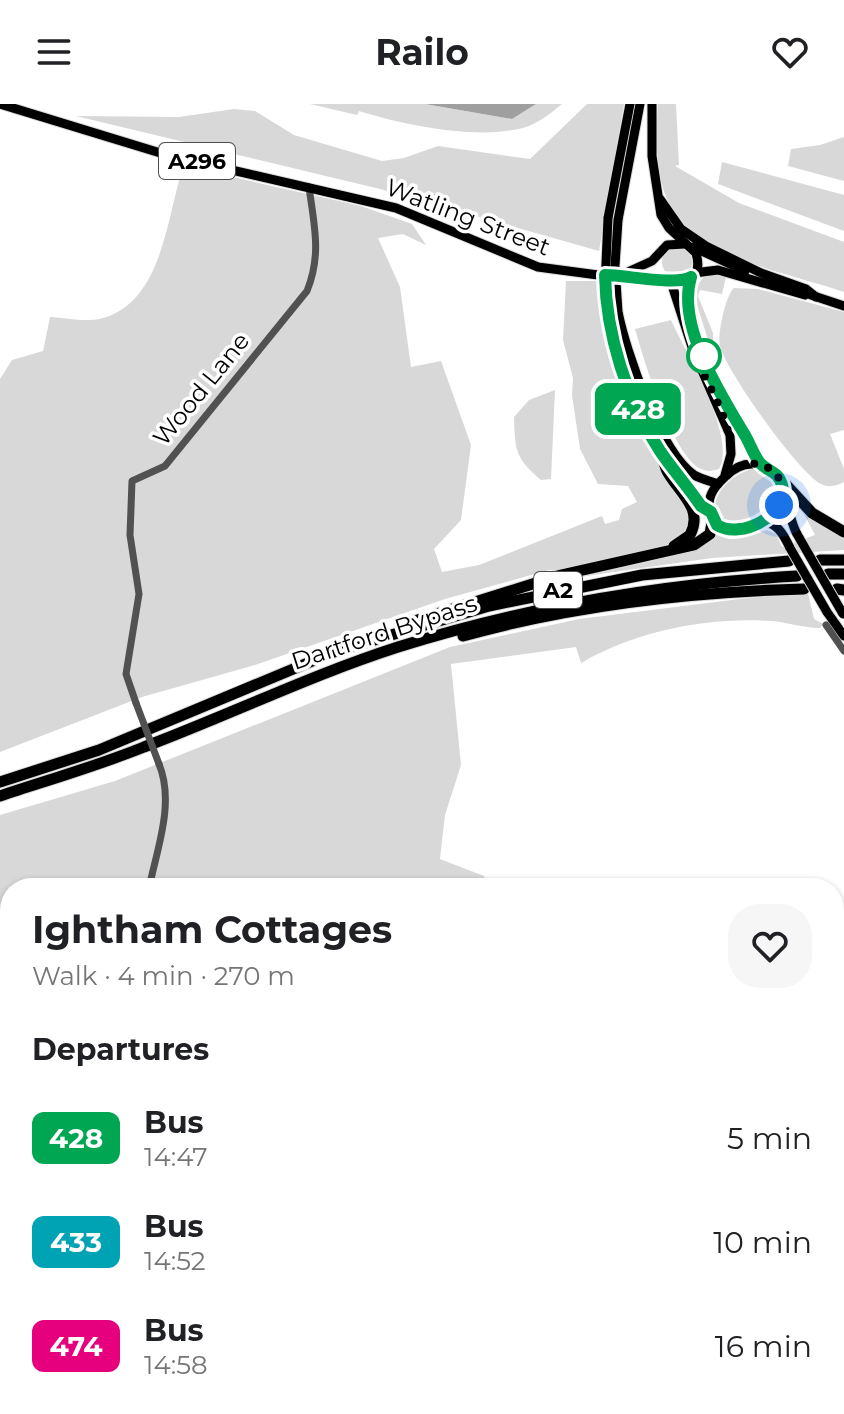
<!DOCTYPE html>
<html lang="en">
<head>
<meta charset="utf-8">
<style>
  body { margin:0; font-family:Montserrat,sans-serif; background:#f6f6f6; color:#202124; height:100vh; display:flex; flex-direction:column; font-size:30px; white-space:nowrap }
  * { box-sizing:border-box; margin:0 }
  p { font-size:26px; color:#757577 }
  .icon { flex:none; width:44px; height:44px; fill:none; stroke:currentColor; stroke-width:2; stroke-linecap:round; stroke-linejoin:round }
  .map { position:relative; flex:1; overflow:hidden }
  .details { position:absolute; left:0px; top:774px; width:844px; height:536px; display:flex; flex-direction:column; background:#fff; border-radius:32px 32px 0 0; box-shadow:0 2px 6px #0004 }
  .details>* { flex:none }
  .badge { padding:0 16px; border-radius:12px; font-size:28px; line-height:52px }
  .you { position:absolute; width:40px; height:40px; margin:-20px; border:6px solid #fff; border-radius:50%; background:#1a73e8; box-shadow:0 0 0 12px #1a73e833 }
  .map>.badge { position:absolute; translate:-50% -50%; box-shadow:0 0 0 4px #fff }
  h2 { padding:0 32px; font-size:30px; line-height:72px }
  .round { display:grid; place-items:center; flex:none; width:84px; height:84px; border-radius:32px; background:#f6f6f6 }
  .headline { display:flex; align-items:center; justify-content:space-between; height:136px; padding:0 32px }
  h1 { font-size:38px; font-weight:700; line-height:60px }
  ul { padding:0; list-style:none }
  li { display:flex; align-items:center; gap:24px; height:104px; padding:0 32px }
  li div { flex:1 }
  li b { display:block; font-size:30px }
  li em { font-style:normal }
  li .badge { min-width:88px; font-weight:700; text-align:center }
  header { display:flex; justify-content:space-between; align-items:center; height:104px; padding:0 32px; background:#fff; font-size:36px; font-weight:700 }
  .map>svg:first-child { display:block }
</style>
</head>
<body>
<header><svg class="icon" aria-label="menu" viewBox="0 0 24 24"><path d="M4 6h16M4 12h16M4 18h16"/></svg>Railo<svg class="icon" aria-label="heart" viewBox="0 0 24 24"><path d="M12 20l-8-8c-3-5 5-10 8-4 3-6 11-1 8 4z"/></svg></header>
<div class="map">
<svg width="844" height="1310" viewBox="0 0 844 1310">
  <rect width="100%" height="100%" fill="#fff"/>
  <g fill="#d8d8d8">
    <path d="M310,0h115l87,15 24,-15h26c-11,9 -22,18 -36,23 -46,14 -122,-2 -167,-16l-2,4z"/>
    <path d="M587,0h37l-25,147 -219,-62 -304,-73 103,1 55,-8 21,2 39,24 88,26 22,-3 34,-12 92,13z"/>
    <path d="M658,0h18l3,61 -4,1 64,37 105,39v50c-48,-17 -142,-33 -170,-80 -20,-31 -18,-73 -16,-108z"/>
    <path d="M844,33v44l-56,-15 3,-17 29,-4z"/>
    <path d="M722,58l122,33v36l-126,-47z"/>
    <path d="M188,63l173,39 51,18 14,21 -23,-11 -25,4 22,49 11,80 30,-6 30,84 -10,75 -27,29 8,23 37,-7 123,-49 3,8 14,-4 3,-11 15,-7 -9,-16 -30,-2 -18,-35 -8,-54 1,-17 -10,-38 3,-59h32c3,47 17,103 41,148 17,32 47,61 51,98l-13,13 -11,5 -107,26 -10,-1 -104,29 -190,66 -113,32 -142,55v-373l12,-19 31,-9 7,-34c15,1 35,5 49,2 60,-13 67,-93 81,-142z"/>
    <circle cx="677" cy="158" r="15"/>
    <path d="M718,171l8,2 -4,17 -22,-4 -2,6 15,37 1,26 -21,-67 11,-16z"/>
    <path d="M734,184l24,1 86,23v118l-14,4 14,35v13c-8,4 -15,6 -23,2 -23,-12 -95,-113 -101,-138 -3,-11 6,-52 14,-58z"/>
    <path d="M671,216c14,31 67,119 48,149 -7,2 -11,3 -18,0 -29,-14 -57,-109 -66,-140z"/>
    <path d="M555,286l-4,89 -10,1c-26,-22 -26,-30 -27,-63l15,-17z"/>
    <path d="M758,364l11,5 7,11 -2,17 -32,24 -19,-2 -8,-11c-3,-22 23,-42 43,-44z"/>
    <path d="M802,406l24,18 18,8v14l-132,8 -133,19 137,-45c15,15 35,2 51,-2l9,4 6,13 33,-12z"/>
    <path d="M808,489l6,26 9,5 -3,4c-17,0 -33,-6 -49,-7 -65,-4 -135,10 -190,42l-5,-16 -125,17 10,101 -16,50 -5,44 44,17 6,12h-480v259l-10,11v-343l115,-34 335,-134 129,-28 201,-25z"/>
    <path d="M844,1026v106l-10,1v-82z"/>
    <path d="M844,1179v131h-81l4,-10h67v-111z"/>
    <path d="M10,1246v54h523l41,10h-574v-60z"/>
  </g>
  <path fill="#9f9f9f" d="M425,0h111l-24,15z"/>
  <g fill="none" stroke-linecap="round" stroke-linejoin="round">
    <g stroke="#dbdbdb" stroke-width="11">
      <g id="major">
        <path d="M0,0l167,51 229,53 142,59 60,8"/>
        <path d="M660,95l21,30 25,17 55,27 45,16 10,8"/>
        <path d="M608,114l22,-114"/>
        <path d="M618,116l22,-116"/>
        <path d="M693,143l52,24"/>
        <path d="M694,169l24,-3 87,25"/>
        <path d="M621,171c10,3 21,1 32,2 19,3 53,12 43,-24l-27,-25 -8,-13 -9,-59v-52"/>
        <path d="M621,171l31,-14 15,-16 18,-1"/>
        <path d="M691,173c-18,58 45,137 70,187"/>
        <path d="M671,178l22,68 37,85 1,19 -6,21"/>
        <path d="M605,182c8,71 33,136 77,194 9,11 16,24 29,32"/>
        <path d="M811,191l33,11"/>
        <path d="M618,208c8,40 42,139 76,163 7,4 16,6 24,9"/>
        <path d="M783,389l-10,19 -31,19 -23,-4 -10,-19c-1,-14 7,-23 17,-32 8,-8 17,-13 28,-12 34,1 30,47 43,70"/>
        <path d="M759,417c18,1 24,12 31,27"/>
        <path d="M827,508l17,24"/>
      </g>
    </g>
    <g stroke="#dbdbdb" stroke-width="13">
      <g id="highway">
        <path d="M661,348c2,6 3,13 6,19 12,22 37,37 23,64l-16,11"/>
        <path d="M778,372l34,37 32,19"/>
        <path d="M820,456h24"/>
        <path d="M828,470h16"/>
        <path d="M837,485l7,1"/>
        <path d="M405,520l156,-49 133,-30 16,-11 3,-17"/>
        <path d="M463,532c111,-31 227,-44 341,-47"/>
        <path d="M0,678l99,-32 235,-98 155,-46 153,-31 147,-14"/>
        <path d="M0,692c48,-16 97,-30 144,-49 85,-32 167,-72 254,-100 131,-41 262,-63 399,-71"/>
      </g>
    </g>
    <g stroke="#515151" stroke-width="7">
      <path d="M826,521l18,26"/>
      <path d="M136,599l-10,-29 13,-80 -9,-59 2,-54 33,-15 142,-175c15,-37 7,-66 2,-104"/>
      <path d="M149,784c8,-39 26,-85 10,-124"/>
      <path d="M0,1061l10,-11"/>
      <path d="M834,1182l10,-8"/>
      <path d="M761,1310l3,-10"/>
    </g>
    <use href="#major" stroke="#000" stroke-width="9"/>
    <use href="#highway" stroke="#000" stroke-width="11"/>
    <g stroke="#dbdbdb" stroke-width="11" stroke-linecap="butt">
      <g id="major-bridge">
        <path d="M618,116l-3,46 3,46"/>
        <path d="M605,182l3,-68"/>
        <path d="M797,430l46,80"/>
        <path d="M790,444l37,64"/>
      </g>
    </g>
    <path stroke="#515151" stroke-width="7" d="M136,599l23,61"/>
    <use href="#major-bridge" stroke="#000" stroke-width="9"/>
  </g>
  <g fill="none" stroke-linecap="round" stroke-linejoin="round">
    <g stroke="#fff" stroke-width="18">
      <path id="line" d="M605,171c20,0 73,11 86,2 -15,49 30,118 55,160 4,7 9,21 15,27 8,8 17,7 21,21 8,30 -42,55 -65,40l-6,-13 -10,-6c-13,-19 -28,-36 -41,-55 -33,-50 -54,-117 -55,-176z"/>
    </g>
    <use href="#line" stroke="#00a651" stroke-width="12"/>
    <path stroke="#000" stroke-width="8" stroke-dasharray="0 14.4" d="M704,252l-8,2c16,37 54,89 22,126 8,-8 15,-17 27,-19 24,-7 46,17 34,40"/>
  </g>
  <circle fill="#fff" stroke="#00a651" stroke-width="4" cx="704" cy="252" r="16"/>
  <g text-anchor="middle" dominant-baseline="central" stroke-width="7" stroke-linejoin="round" paint-order="stroke">
    <g fill="#fff" stroke="#4c4c4c" stroke-width="2">
      <rect x="159" y="39" width="76" height="36" rx="6"/>
      <rect x="534" y="468" width="48" height="36" rx="6"/>
    </g>
    <g font-size="22" font-weight="bold" fill="#000">
      <text x="197" y="57">A296</text>
      <text x="558" y="486">A2</text>
    </g>
    <g font-size="24" fill="#000" stroke="#fff">
      <text transform="translate(468 113) rotate(21)">Watling Street</text>
      <text transform="translate(201 285) rotate(-51)">Wood Lane</text>
      <text transform="translate(384 528) rotate(-18)">Dartford Bypass</text>
    </g>
  </g>
</svg>
<div class="you" style="left:779px;top:401px"></div>
<b class="badge" style="left:638px;top:305px;background:#00a651;color:#fff">428</b>
<section class="details">
<div class="headline"><div><h1>Ightham Cottages</h1><p>Walk · 4 min · 270 m</p></div><a class="round"><svg class="icon" aria-label="heart" viewBox="0 0 24 24"><path d="M12 20l-8-8c-3-5 5-10 8-4 3-6 11-1 8 4z"/></svg></a></div>
<h2>Departures</h2>
<ul>
<li><span class="badge" style="background:#00a651;color:#fff">428</span><div><b>Bus</b><p>14:47</p></div><em>5 min</em></li>
<li><span class="badge" style="background:#00a3b4;color:#fff">433</span><div><b>Bus</b><p>14:52</p></div><em>10 min</em></li>
<li><span class="badge" style="background:#e6007e;color:#fff">474</span><div><b>Bus</b><p>14:58</p></div><em>16 min</em></li>
</ul>
</section>
</div>
</body>
</html>
